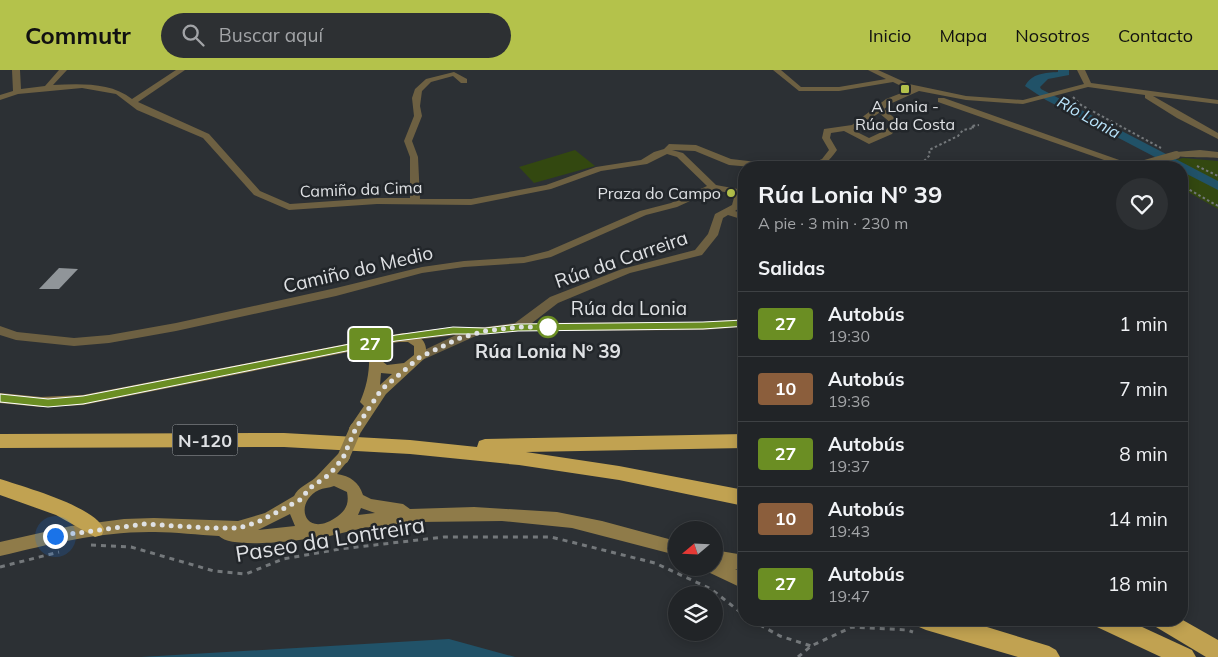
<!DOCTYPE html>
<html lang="es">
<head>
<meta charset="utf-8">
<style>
  body { margin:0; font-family:Mulish,sans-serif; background:#2d3033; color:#f1f3f6; height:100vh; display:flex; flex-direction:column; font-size:19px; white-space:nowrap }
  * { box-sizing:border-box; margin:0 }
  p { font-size:16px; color:#a2a4a7 }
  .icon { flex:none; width:28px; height:28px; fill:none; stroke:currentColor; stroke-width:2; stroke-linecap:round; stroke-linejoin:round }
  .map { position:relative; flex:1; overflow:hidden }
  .sheet { position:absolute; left:738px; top:91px; width:450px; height:465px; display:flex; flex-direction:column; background:#212427; border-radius:20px; box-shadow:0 2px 12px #0003,0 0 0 1px #3e4144 }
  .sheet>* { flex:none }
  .badge { padding:0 10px; border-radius:4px; font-size:18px; line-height:32px }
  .needle { width:32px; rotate:251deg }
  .fabs { position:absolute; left:668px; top:451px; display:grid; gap:10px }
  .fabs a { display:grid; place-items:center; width:55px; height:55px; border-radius:50%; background:#212427; box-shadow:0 2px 12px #0003,0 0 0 1px #3e4144; font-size:25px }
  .you { position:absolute; width:25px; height:25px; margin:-12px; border:4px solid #fff; border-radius:50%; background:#1a73e8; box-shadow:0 0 0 8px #1a73e833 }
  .map>.badge { position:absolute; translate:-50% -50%; box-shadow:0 0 0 2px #fff }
  h2 { padding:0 20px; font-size:19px; line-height:45px }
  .round { display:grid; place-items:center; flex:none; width:52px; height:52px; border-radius:26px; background:#2d3033 }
  .head { display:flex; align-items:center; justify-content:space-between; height:85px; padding:0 20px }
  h1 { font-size:24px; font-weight:700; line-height:38px }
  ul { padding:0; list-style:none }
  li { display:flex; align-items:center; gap:15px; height:65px; padding:0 20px; border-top:1px solid #3e4144 }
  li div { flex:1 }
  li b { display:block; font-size:19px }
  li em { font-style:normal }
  li .badge { min-width:55px; font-weight:700; text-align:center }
  header { display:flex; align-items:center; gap:30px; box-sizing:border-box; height:70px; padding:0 25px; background:#b4c24b; color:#111 }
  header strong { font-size:24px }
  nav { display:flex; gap:28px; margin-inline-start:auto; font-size:18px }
  .search { width:350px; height:45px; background:#2d3033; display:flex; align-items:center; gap:12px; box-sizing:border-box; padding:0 18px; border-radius:28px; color:#a2a4a7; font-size:19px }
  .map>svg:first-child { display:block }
</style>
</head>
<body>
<header>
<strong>Commutr</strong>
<div class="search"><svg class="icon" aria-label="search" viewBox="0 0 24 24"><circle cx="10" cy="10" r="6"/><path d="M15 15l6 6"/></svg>Buscar aquí</div>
<nav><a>Inicio</a><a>Mapa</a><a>Nosotros</a><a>Contacto</a></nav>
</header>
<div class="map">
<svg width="1218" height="587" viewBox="0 0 1218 587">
  <rect width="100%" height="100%" fill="#2c3034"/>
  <g fill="#334810">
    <path d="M575,80l20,16 -61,17 -15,-16z"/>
    <path d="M1183,88l35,3v48l-37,-21v-20h-34z"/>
  </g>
  <g fill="#215268">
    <path d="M1058,0h11v5l-21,4 -8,8 1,2 177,92v9l-37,-19v-3l-7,-1 -128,-67 -21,-14c7,-13 20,-13 33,-14z"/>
    <path d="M449,569l66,18h-374z"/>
  </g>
  <path fill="#909599" d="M59,198l19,1 -19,20h-20z"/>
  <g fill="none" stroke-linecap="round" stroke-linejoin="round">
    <g stroke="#74787b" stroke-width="2" stroke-dasharray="2.5 2.5" stroke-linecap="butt">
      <path d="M1073,27l8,8 80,43"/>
      <path d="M1197,96l21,10"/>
      <path d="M917,98l13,-13 -1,-5 29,-14 5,-6 11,-2 -3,-2 8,-1"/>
      <path d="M1181,115l37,21"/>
    </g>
    <g stroke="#74787b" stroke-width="3" stroke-dasharray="5 5" stroke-linecap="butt">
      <path d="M91,475l40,2 83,24 32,3 37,-15 57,-10 104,-12h107l104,26 56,26 33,26"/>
      <path d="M0,497l59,-15"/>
      <path d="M751,550l29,16 31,10"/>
      <path d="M798,587l13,-11 41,-19 55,3 6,2"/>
    </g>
    <g fill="#6d6042" fill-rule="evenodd">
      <path d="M12,0h8l1,19 24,-3 14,-16h8l-14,15c27,-1 57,-3 79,14l44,-29h9l-47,32 71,32 51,57 30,13 87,-6h33v-41l-6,-16 10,-25 -2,-18 3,-9 11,-10 28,-7 13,7v4h-6l-8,-7 -22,6 -9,9 -2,15 2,10 -10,25 6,16 2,42h51l75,-14 50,-18 45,-7 13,-8 10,-3 5,-5 27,1 35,14 26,3 6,6 -34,-3 -34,-14 -23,-1 11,3 33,32 27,5 -2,17 -6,4 9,3v6l-16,-5 -5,3 -5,17 -16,20 -72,18 -72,30 -26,20 171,-1 41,-3v8l-41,3 -185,1 -40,4 -58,26 -4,-1 -2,-3 2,-3 40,-19 -49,6 -6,-4 6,-4 46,-6h32l30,-4 35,-26 72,-28 73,-19 13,-16 7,-20 17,-9 3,-11 -21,-4 -37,17 -31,8 -95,42 -27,6 -60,4 -42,6 -86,23 -160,35 -67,12 -35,3 -58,-6 -16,-5v-9l17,6 57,6 35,-3 67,-12 160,-35 86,-21 42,-6 60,-4 24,-6 92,-40 31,-8 36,-17 -30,-29 -10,-3 -20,10 -46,7 -50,18 -80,16 -94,-1 -88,6 -35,-15 -51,-57 -66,-28 -21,-16 -34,-6 -64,6 -18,6v-5l13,-4z"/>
      <path d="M773,0h8l20,17h38l47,-8 -18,-9h10l31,14 57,12 57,4 61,-16 -7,-14h8l6,13 127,17v4l-65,-8 65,37v6l-41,-21 -32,-20v-3l-57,-8 -65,17 -57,-4 -47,-9 -27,12 -8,6 15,13 -7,12 -23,10 -25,-13 -13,2 -1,5 7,12c-11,16 -17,18 -36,18l21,-9 7,-9 -7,-12 2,-9 28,-4 34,-26 23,-9 -16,-8 -54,9h-40zM879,43l12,10 -5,7 -17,8 -16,-8z"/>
      <path d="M938,28h6l195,69 -12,1 -189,-66z"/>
      <path d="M1200,80l18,2v6c-9,-1 -42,0 -46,-3l4,-3z"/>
    </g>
    <g fill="#8f7b49" fill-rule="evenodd">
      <path d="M403,263c17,1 25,7 23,24l-40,37 -25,38 -5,1 -5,-1 -2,-4 15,-22 -4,-4c7,-16 10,-32 9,-50l4,-5 -290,58 -42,2 -41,-4v-10l41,4 42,-2zM399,272h9l6,4v9l-10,8 -17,2 -5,-4 -1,-8 11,-10zM381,303l11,1 -12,11z"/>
      <path d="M343,382l5,2 2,4 -13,16c13,2 22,8 26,21l8,4 32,5 7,5 64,-2 83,5 45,9 74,20v14l-104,-27 -70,-7 -84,1 -55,6 -46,11 -4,-1c-18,3 -82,11 -94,-2 -21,-1 -43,-4 -64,-4 -53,-1 -105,12 -155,24v-14l71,-16 53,-7 30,-1 84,3 27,-8 29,-17c4,-9 14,-12 21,-18 8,-8 15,-16 23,-24zM334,416l13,6c2,11 0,17 -9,24 -34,25 -45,-14 -19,-26 4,-2 10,-2 15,-4zM361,438l14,5 -17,2zM290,444l5,12 -37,4z"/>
      <path d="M714,480l30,5v15l-9,-1 9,4v16l-36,-17 -2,-4h8z"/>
    </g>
    <g fill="#c1a251" fill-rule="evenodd">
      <path d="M284,363l126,7 67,7 2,-6 6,-2 259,-5v14l-218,4 93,14 125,24v16l-125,-26 -100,-15 -109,-11 -126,-7 -284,1v-14z"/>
      <path d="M0,409c24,8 94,27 104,50l-2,6 -7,2 -39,-22 -56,-20z"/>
      <path d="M1181,549l37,21v17h-12l-50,-30 -3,-7z"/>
      <path d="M916,550h48l85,26 7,4 4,7h-42l-92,-27 -7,-3z"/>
      <path d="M1094,550h33l65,30 4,7h-35l-64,-30z"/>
    </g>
    <path stroke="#6d6042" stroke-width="8" d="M1134,97l42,-12"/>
    <path stroke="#8f7b49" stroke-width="12" d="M343,388l13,-30"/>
  </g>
  <path fill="#6b8e23" stroke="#fff" d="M744,250l3,1v5l-44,3 -185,2 -33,3h-32l-57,7 -313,63 -35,3 -48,-5v-8l48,5 35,-3 313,-61 57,-8 32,1 33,-4 185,-2z"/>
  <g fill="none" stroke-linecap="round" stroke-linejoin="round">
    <path stroke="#dfe1e4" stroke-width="5" stroke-dasharray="0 9" d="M55,466l89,-12 65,4h30l19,-6 42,-22 10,-12 20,-14 13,-16 13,-30 25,-38 39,-33 40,-19 25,-7 33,-4h38h-8"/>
  </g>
  <g fill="#b4c24b" stroke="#22262a" stroke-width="2">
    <rect x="900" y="14" width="10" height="10" rx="2.5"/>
    <circle cx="731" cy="123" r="5"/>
  </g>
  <circle fill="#fff" stroke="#6b8e23" stroke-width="2.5" cx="548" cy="257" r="10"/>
  <g text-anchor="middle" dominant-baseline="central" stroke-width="5" stroke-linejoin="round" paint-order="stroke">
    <g font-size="16" fill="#dfe1e4" stroke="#22262a">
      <text x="905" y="36">A Lonia -<tspan x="905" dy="18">Rúa da Costa</tspan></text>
      <text x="721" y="123" text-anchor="end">Praza do Campo</text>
    </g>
    <g font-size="16" font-style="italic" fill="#b9e5fc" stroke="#22262a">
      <text transform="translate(1089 47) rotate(29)">Río Lonia</text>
    </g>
    <g font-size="16" fill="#dfe1e4" stroke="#22262a">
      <text transform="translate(361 119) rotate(-2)">Camiño da Cima</text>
    </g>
    <rect fill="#22262a" stroke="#a6a9ac" stroke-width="1" x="172.5" y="354.5" width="65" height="31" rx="4"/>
    <g font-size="18" font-weight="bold" fill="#dfe1e4">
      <text x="205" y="370">N-120</text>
    </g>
    <g font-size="19" fill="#dfe1e4" stroke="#22262a">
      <text transform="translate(621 189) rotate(-19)">Rúa da Carreira</text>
      <text transform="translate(358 199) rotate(-13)">Camiño do Medio</text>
      <text x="629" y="238">Rúa da Lonia</text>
    </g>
    <g font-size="19" font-weight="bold" fill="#dfe1e4" stroke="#22262a">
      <text x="548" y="281">Rúa Lonia Nº 39</text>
    </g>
    <g font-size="22" fill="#dfe1e4" stroke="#22262a">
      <text transform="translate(330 469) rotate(-9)">Paseo da Lontreira</text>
    </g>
  </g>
</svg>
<div class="fabs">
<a><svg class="needle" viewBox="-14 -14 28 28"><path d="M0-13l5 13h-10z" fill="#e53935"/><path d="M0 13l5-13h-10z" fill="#a2a4a7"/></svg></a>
<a><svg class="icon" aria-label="layers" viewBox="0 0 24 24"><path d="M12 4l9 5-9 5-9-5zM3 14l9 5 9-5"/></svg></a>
</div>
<div class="you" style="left:55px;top:466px"></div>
<b class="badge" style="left:370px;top:274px;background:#6b8e23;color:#fff">27</b>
<section class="sheet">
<div class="head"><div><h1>Rúa Lonia Nº 39</h1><p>A pie · 3 min · 230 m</p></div><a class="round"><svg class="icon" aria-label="heart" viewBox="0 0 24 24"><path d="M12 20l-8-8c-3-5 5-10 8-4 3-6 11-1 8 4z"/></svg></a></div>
<h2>Salidas</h2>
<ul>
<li><span class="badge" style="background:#6b8e23;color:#fff">27</span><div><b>Autobús</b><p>19:30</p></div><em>1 min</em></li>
<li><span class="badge" style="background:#8b5e3c;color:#fff">10</span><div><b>Autobús</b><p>19:36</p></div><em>7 min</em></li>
<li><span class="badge" style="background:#6b8e23;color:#fff">27</span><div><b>Autobús</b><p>19:37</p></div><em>8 min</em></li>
<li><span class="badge" style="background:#8b5e3c;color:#fff">10</span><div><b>Autobús</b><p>19:43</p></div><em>14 min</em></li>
<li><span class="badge" style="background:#6b8e23;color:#fff">27</span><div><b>Autobús</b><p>19:47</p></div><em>18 min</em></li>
</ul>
</section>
</div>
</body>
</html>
